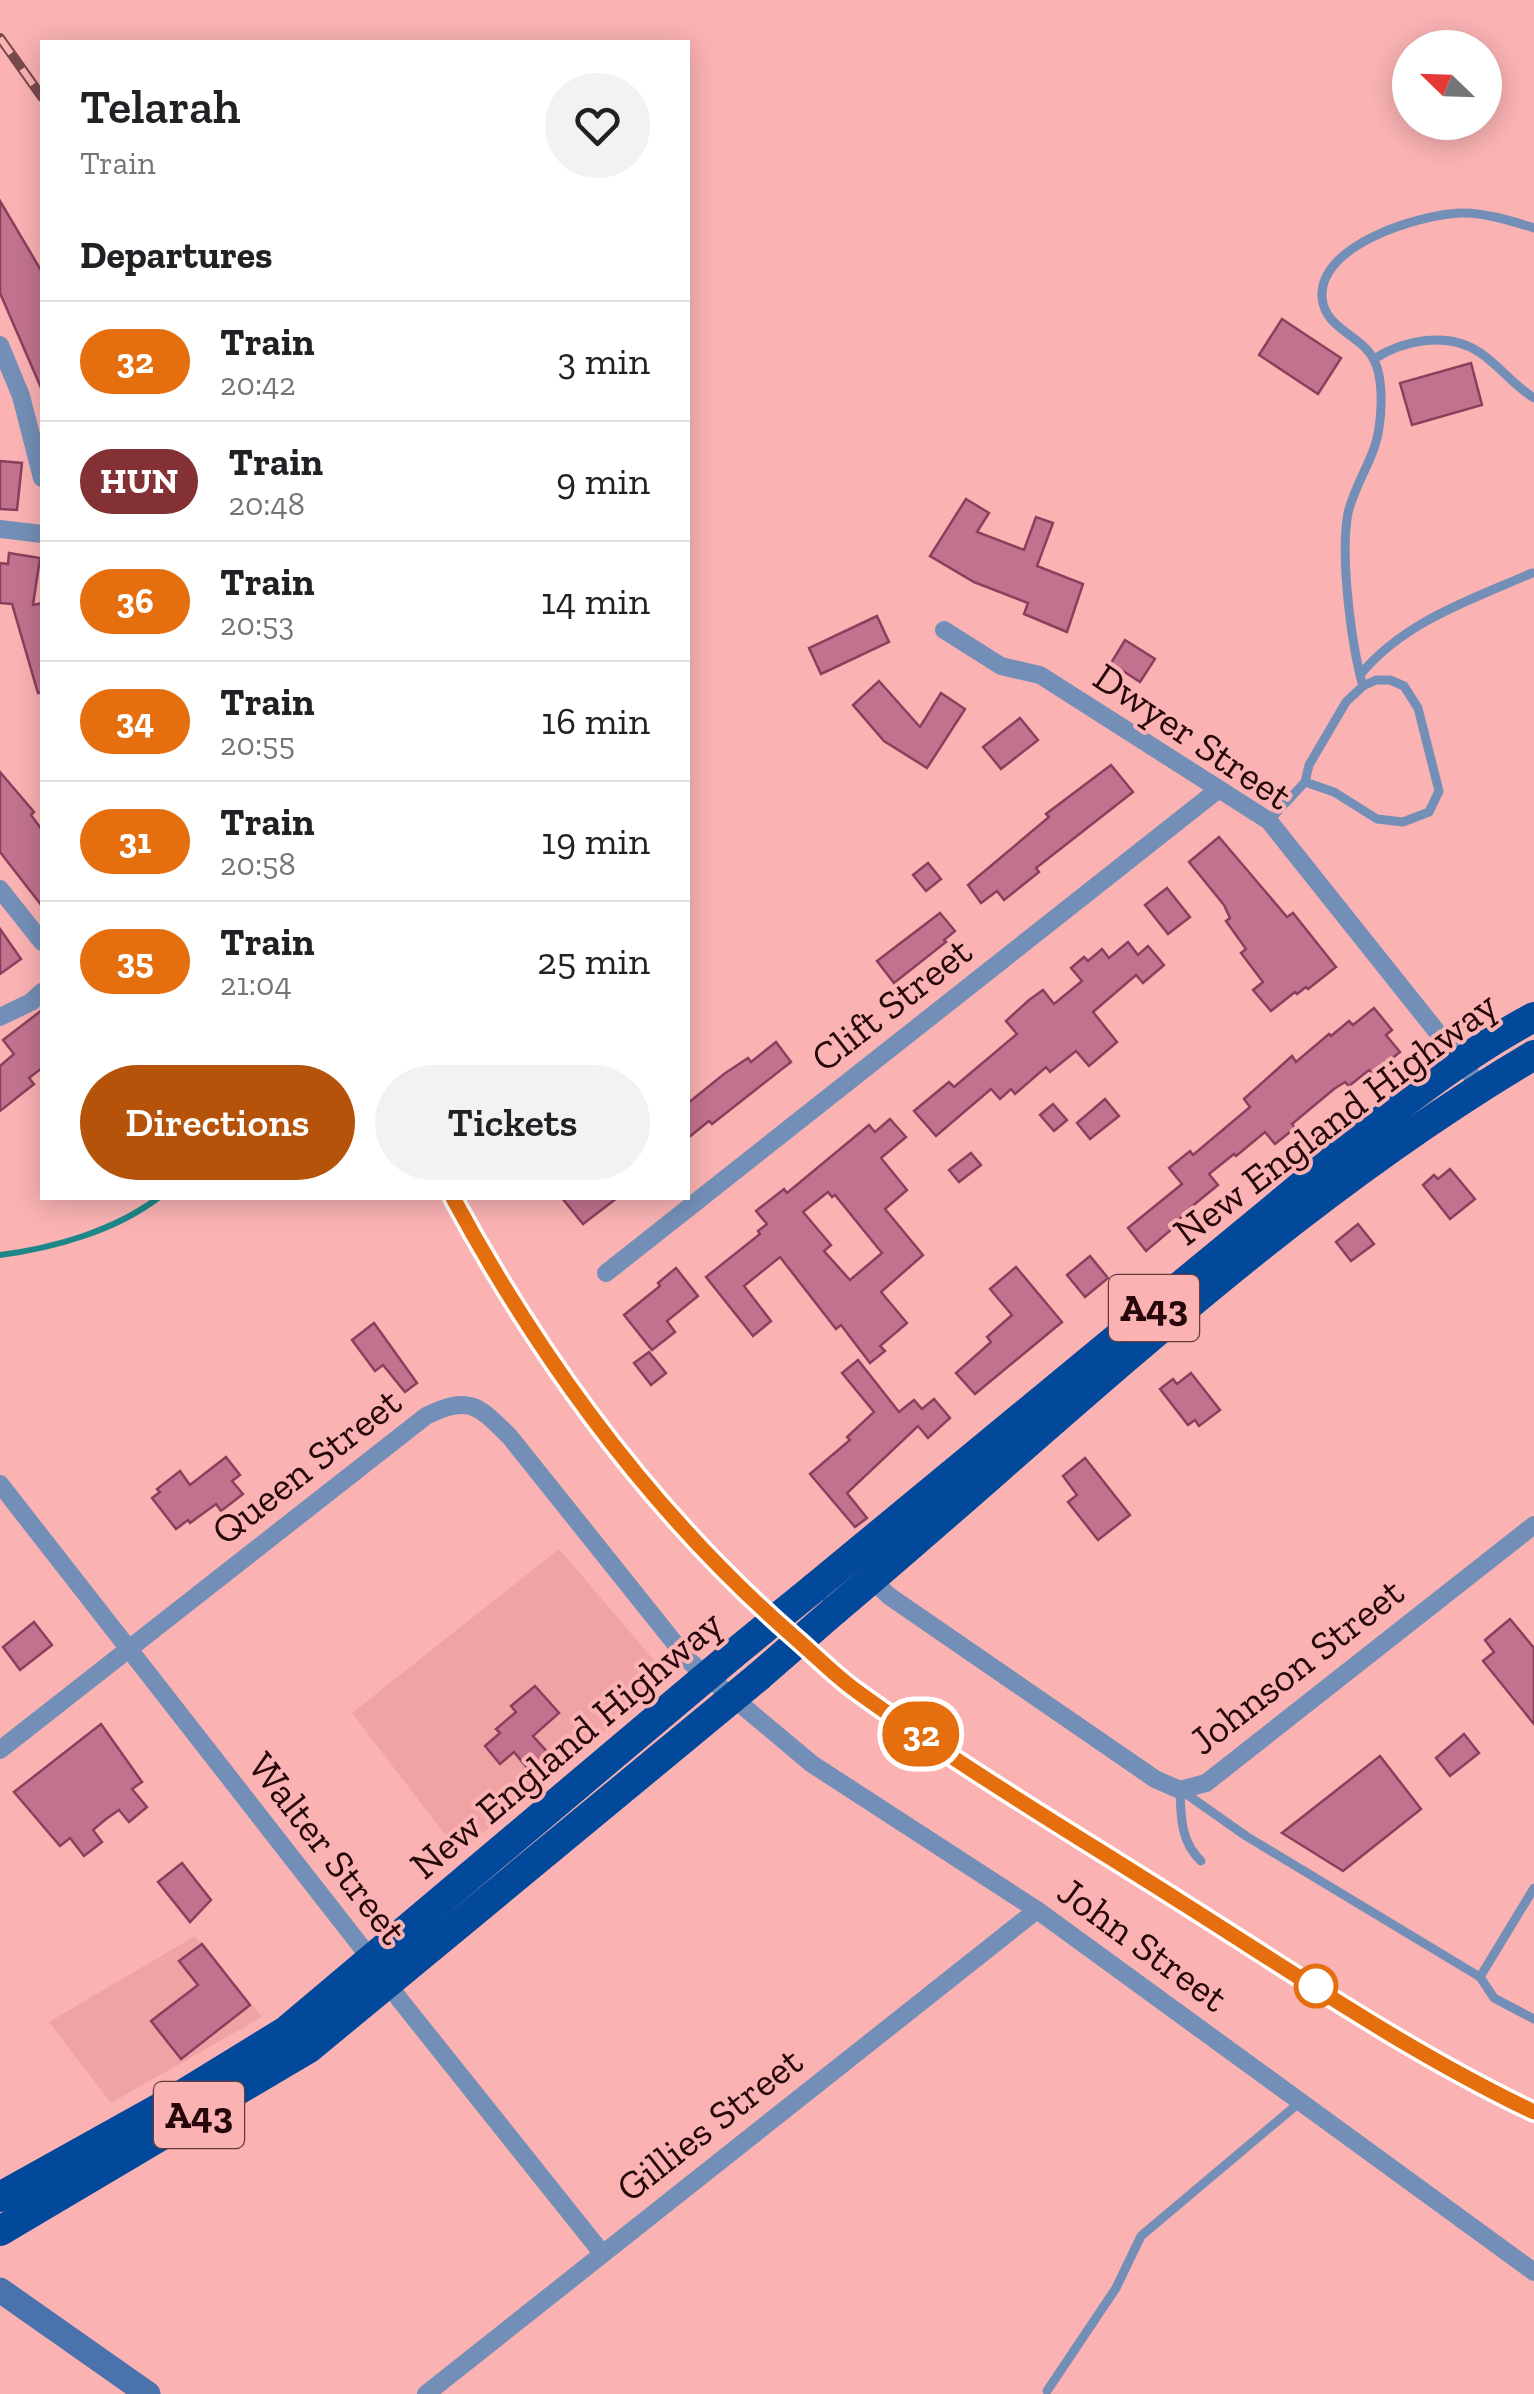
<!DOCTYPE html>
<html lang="en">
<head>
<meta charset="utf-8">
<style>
  body { margin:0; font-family:"Zilla Slab",serif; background:#f2f2f2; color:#202124; height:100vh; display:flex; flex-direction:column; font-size:38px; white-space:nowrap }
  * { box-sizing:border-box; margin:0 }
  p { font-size:32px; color:#757577 }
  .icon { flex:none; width:55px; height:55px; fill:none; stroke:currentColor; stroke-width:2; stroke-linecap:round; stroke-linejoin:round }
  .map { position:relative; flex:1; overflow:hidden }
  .panel { position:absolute; left:40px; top:40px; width:650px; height:1160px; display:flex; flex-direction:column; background:#fff; border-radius:0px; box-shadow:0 5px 25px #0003 }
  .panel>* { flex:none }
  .badge { padding:0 20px; border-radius:32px; font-size:35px; line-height:65px }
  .needle { width:65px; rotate:293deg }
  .tools { position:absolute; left:1392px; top:30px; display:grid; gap:20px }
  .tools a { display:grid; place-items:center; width:110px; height:110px; border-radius:50%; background:#fff; box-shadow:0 5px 25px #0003; font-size:50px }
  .map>.badge { position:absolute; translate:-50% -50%; box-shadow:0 0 0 5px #fff }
  h2 { padding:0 40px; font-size:38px; line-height:90px }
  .round { display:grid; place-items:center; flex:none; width:105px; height:105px; border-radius:52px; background:#f2f2f2 }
  .headline { display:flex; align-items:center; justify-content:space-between; height:170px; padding:0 40px }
  h1 { font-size:48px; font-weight:600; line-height:75px }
  .primary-button { display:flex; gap:20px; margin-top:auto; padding:20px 40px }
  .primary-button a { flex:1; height:115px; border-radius:60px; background:#b45309; color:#fff; font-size:40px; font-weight:600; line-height:115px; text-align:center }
  .primary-button a+a { background:#f2f2f2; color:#202124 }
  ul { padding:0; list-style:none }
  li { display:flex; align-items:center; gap:30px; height:120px; padding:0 40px; border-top:2px solid #e0e0e0 }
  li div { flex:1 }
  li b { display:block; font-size:38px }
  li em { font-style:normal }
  li .badge { min-width:110px; font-weight:700; text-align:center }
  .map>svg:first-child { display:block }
</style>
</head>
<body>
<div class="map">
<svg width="1534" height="2394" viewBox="0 0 1534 2394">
  <rect width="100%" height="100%" fill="#fab2b3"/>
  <g fill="#f0a3a5">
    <path d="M559,1549l110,129 -210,175 -107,-140z"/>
    <path d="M195,1936l67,81 -151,86 -62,-81z"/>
  </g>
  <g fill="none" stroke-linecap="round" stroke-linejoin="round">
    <path stroke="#1d878a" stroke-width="6" d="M0,1255c54,-7 114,-24 158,-57"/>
  </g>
  <g fill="#c2728f" stroke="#8a405c" stroke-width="2.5" fill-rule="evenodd">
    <path d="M0,201l42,71v118l-42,-97z"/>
    <path d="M1282,319l59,39 -23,36 -59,-39z"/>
    <path d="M1471,363l11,42 -70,20 -12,-42z"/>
    <path d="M0,461l22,2 -5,47 -17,-1z"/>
    <path d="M966,499l23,14 -12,19 47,18 12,-33 17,6 -16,43 46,18 -16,48 -43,-18 4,-11 -54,-21 -44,-26z"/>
    <path d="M9,553l31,5 -7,47 9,-2v89l-4,1 -26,-89 -12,-1v-40l8,1z"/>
    <path d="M877,616l12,26 -68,32 -12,-26z"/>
    <path d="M1125,640l30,19 -15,23 -29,-19z"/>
    <path d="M879,681l41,46 21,-34 24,16 -38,59 -43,-27 -31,-36z"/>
    <path d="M1020,718l18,22 -37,29 -18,-22z"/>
    <path d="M1111,765l22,27 -97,76 3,4 -35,28 -7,-9 -16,12 -13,-18 81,-68 -3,-3z"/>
    <path d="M0,772l34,40 -3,3 11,15v76l-42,-54z"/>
    <path d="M1219,837l68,80 6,-4 43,54 -28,22 -2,-2 -9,7 -2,-2 -24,19 -18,-21 10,-8 -22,-29 5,-4 -20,-28 4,-3 -6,-13 -35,-43z"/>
    <path d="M928,863l13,16 -15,12 -13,-16z"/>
    <path d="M1167,888l23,29 -22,17 -23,-29z"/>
    <path d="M940,913l15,18 -11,9 2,2 -52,41 -17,-22z"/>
    <path d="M0,929l21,30 -21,15z"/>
    <path d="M1128,942l10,13 10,-9 16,19 -21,18 -7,-8 -43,37 24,30 -28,24 -13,-15 -26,21 -4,-5 -31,27 -4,-5 -11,10 -9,-10 -55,47 -22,-25 35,-29 5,5 63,-53 -11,-13 23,-21 14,-10 11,14 28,-23 -11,-13 13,-11 4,4 14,-12 7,9z"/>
    <path d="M1374,1008l18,22 -6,5 14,17 -28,22 -3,-4 -20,16 -4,-4 -11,7 -42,35 3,4 -20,16 -10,-12 -29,24 -2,-2 -25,20 9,11 -28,23 -13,14 1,2 -32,27 -18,-23 54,-44 -13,-16 21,-17 3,4 57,-48 -6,-8 48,-43 4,6 33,-28 2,2 18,-15 4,4z"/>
    <path d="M42,1010v58l-13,10 5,6 -34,27v-45l14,-12 -11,-14z"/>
    <path d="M776,1042l15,20 -79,62 -3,-3 -21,17v-35l36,-29 24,-16 3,4z"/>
    <path d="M1105,1099l14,17 -29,23 -13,-16z"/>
    <path d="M1053,1104l14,16 -13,11 -14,-16z"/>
    <path d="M890,1119l16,18 -25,21 26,32 -22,19 38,46 -42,37 26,31 -27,23 5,5 -15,12 -29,-38 -5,4 -56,-72 -36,29 27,35 -18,15 -47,-59 54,-43 -2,-3 9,-7 -11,-13 28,-22 3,4 82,-68 6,7zM828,1192l4,5 3,-2 47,58 -32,27 -26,-29 7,-6 -28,-33z"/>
    <path d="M971,1153l10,12 -22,17 -10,-12z"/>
    <path d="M1450,1169l25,30 -25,20 -27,-34 11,-10 4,4z"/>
    <path d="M562,1198h55l-34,26z"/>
    <path d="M1358,1224l16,20 -23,17 -15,-19z"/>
    <path d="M1090,1256l18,22 -23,19 -18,-22z"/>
    <path d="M1016,1267l46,55 -87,72 -19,-21 35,-31 -4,-5 25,-22 -22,-26z"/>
    <path d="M676,1268l22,28 -31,25 8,11 -23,18 -28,-35 36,-29 -2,-3z"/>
    <path d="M374,1323l43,60 -12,9 -22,-27 -8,6 -23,-31z"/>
    <path d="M649,1352l17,21 -15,12 -17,-22z"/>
    <path d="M858,1360l41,52 15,-12 8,9 12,-10 16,19 -22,20 -10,-12 -71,67 20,25 -12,9 -45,-53 40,-34 -3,-3 27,-25 -32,-39z"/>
    <path d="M1191,1373l29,37 -21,16 -4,-6 -7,5 -28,-36 13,-10 4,5z"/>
    <path d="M226,1457l14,18 -8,6 11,13 -22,17 -5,-7 -26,19 -2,-3 -12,9 -24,-31 8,-6 -3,-3 23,-18 10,14z"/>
    <path d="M1085,1458l45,57 -32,25 -30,-38 9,-7 -14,-19z"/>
    <path d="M1510,1619l24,29v76l-51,-63 11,-9 -9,-12z"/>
    <path d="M34,1622l18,23 -32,25 -17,-23z"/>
    <path d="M535,1686l24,27 -26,23 25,28 -20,17 -24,-29 -14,12 -15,-18 15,-13 -4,-4 20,-17 -5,-6z"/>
    <path d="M101,1724l41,58 -10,7 15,18 -18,15 -10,-12 -13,9 -13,11 9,12 -18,14 -14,-18 -10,8 -46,-54z"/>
    <path d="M1464,1734l15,19 -29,23 -14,-18z"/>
    <path d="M1380,1756l41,53 -78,62 -61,-38z"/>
    <path d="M182,1863l29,37 -21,22 -32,-40z"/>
    <path d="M202,1944l48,61 -69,54 -30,-38 47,-36 -19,-24z"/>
  </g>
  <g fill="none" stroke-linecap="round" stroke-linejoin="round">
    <g stroke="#748fb7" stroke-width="9">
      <path d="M1374,359c29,-19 74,-28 105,-7 21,14 34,33 55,46"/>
      <path d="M1360,675c43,-53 110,-75 172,-102"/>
      <path d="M1363,686c-12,-42 -23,-131 -15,-173 7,-30 27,-55 31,-85 3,-19 4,-51 -5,-68 -12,-25 -50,-31 -52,-63 -3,-52 96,-82 138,-84 23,-1 52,8 74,15"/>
      <path d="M1269,821l36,-39 4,-17 37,-63 17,-16 13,-6h14l14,6 14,22 21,83 -10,21 -26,10 -26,-3 -43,-27 -29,-10"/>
      <path d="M1180,1790c1,26 0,51 21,71"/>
      <path d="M1182,1791l64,45 234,141 54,-89"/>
      <path d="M1480,1977l14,21 40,21"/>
      <path d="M1047,2391l69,-103 25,-52 158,-133"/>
    </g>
    <g stroke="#748fb7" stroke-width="18">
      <path d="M0,345l21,51 21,82"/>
      <path d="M0,529l42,5"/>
      <path d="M944,630l57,36 39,9 229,146 212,266"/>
      <path d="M0,889l42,53"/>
      <path d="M0,1017l31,-15 11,-10"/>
      <path d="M606,1273l613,-484"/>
      <path d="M0,1484l360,461 40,55 202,253"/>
      <path d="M867,1575l22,21 266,183 25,11 26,-7 328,-258"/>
      <path d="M0,1750l426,-334c43,-21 52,-11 84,21l179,224 123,103 225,146 497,362"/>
      <path d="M426,2394l611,-484"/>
    </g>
    <path stroke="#4a72ac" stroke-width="25" d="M0,2290l148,104"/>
    <g stroke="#02489b" stroke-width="30">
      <path d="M814,1588c145,-118 289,-238 434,-358 88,-72 186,-160 286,-213"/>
      <path d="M835,1610c227,-191 442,-403 699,-555"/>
      <path d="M0,2197l172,-96 114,-70 446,-376"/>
      <path d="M0,2231l309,-183 449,-371"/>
    </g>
    <g stroke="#78494b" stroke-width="10">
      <g id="rail">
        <path d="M0,38l42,59"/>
        <path d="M453,1198c89,163 200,314 340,438 20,18 40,38 62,54 104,76 215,142 323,210 116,74 232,153 356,212"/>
      </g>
    </g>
    <use href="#rail" stroke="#fab2b3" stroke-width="6" stroke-dasharray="19" stroke-linecap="butt"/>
    <g stroke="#02489b" stroke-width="30">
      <path d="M732,1655l82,-67"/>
      <path d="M758,1677l77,-67"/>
    </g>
  </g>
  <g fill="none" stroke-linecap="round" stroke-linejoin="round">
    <g stroke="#fff" stroke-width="22">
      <path id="line" d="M453,1198c88,163 199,315 340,438 21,18 40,38 62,54 106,77 219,144 329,214 114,72 228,150 350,208"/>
    </g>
    <use href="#line" stroke="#e56e0f" stroke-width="15"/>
  </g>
  <circle fill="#fff" stroke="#e56e0f" stroke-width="5" cx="1316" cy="1986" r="20"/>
  <g text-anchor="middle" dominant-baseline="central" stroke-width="8" stroke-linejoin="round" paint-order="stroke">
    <g fill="#fab2b3" stroke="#663a3d" stroke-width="2.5">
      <rect x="1109" y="1275" width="90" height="66" rx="8"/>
      <rect x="154" y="2082" width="90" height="66" rx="8"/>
    </g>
    <g font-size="38" font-weight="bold" fill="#26070a">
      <text x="1154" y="1308">A43</text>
      <text x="199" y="2115">A43</text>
    </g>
    <g font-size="40" fill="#26070a" stroke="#fab2b3">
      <text transform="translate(1193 736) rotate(34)">Dwyer Street</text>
      <text transform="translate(891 1004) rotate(-38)">Clift Street</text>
      <text transform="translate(1335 1118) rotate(-37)">New England Highway</text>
      <text transform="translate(306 1466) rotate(-38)">Queen Street</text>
      <text transform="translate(1296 1666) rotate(-38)">Johnson Street</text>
      <text transform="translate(566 1744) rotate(-40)">New England Highway</text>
      <text transform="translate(328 1848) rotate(52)">Walter Street</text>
      <text transform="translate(1143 1944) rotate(36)">John Street</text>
      <text transform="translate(709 2124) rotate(-38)">Gillies Street</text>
    </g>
  </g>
</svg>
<div class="tools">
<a><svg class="needle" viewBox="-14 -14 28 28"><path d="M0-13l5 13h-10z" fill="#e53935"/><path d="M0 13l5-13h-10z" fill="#757577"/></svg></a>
</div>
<b class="badge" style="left:921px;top:1734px;background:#e56e0f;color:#fff">32</b>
<section class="panel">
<div class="headline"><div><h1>Telarah</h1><p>Train</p></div><a class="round"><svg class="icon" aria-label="heart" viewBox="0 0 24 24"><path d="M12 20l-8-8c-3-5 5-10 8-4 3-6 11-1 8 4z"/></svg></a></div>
<h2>Departures</h2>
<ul>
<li><span class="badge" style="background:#e56e0f;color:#fff">32</span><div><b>Train</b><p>20:42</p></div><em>3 min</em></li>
<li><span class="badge" style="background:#833134;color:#fff">HUN</span><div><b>Train</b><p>20:48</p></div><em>9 min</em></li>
<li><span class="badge" style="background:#e56e0f;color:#fff">36</span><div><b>Train</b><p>20:53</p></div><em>14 min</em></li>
<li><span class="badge" style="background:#e56e0f;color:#fff">34</span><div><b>Train</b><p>20:55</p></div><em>16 min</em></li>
<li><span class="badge" style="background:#e56e0f;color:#fff">31</span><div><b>Train</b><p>20:58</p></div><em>19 min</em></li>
<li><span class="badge" style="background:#e56e0f;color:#fff">35</span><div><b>Train</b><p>21:04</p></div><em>25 min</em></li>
</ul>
<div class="primary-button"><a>Directions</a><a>Tickets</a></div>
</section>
</div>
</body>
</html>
